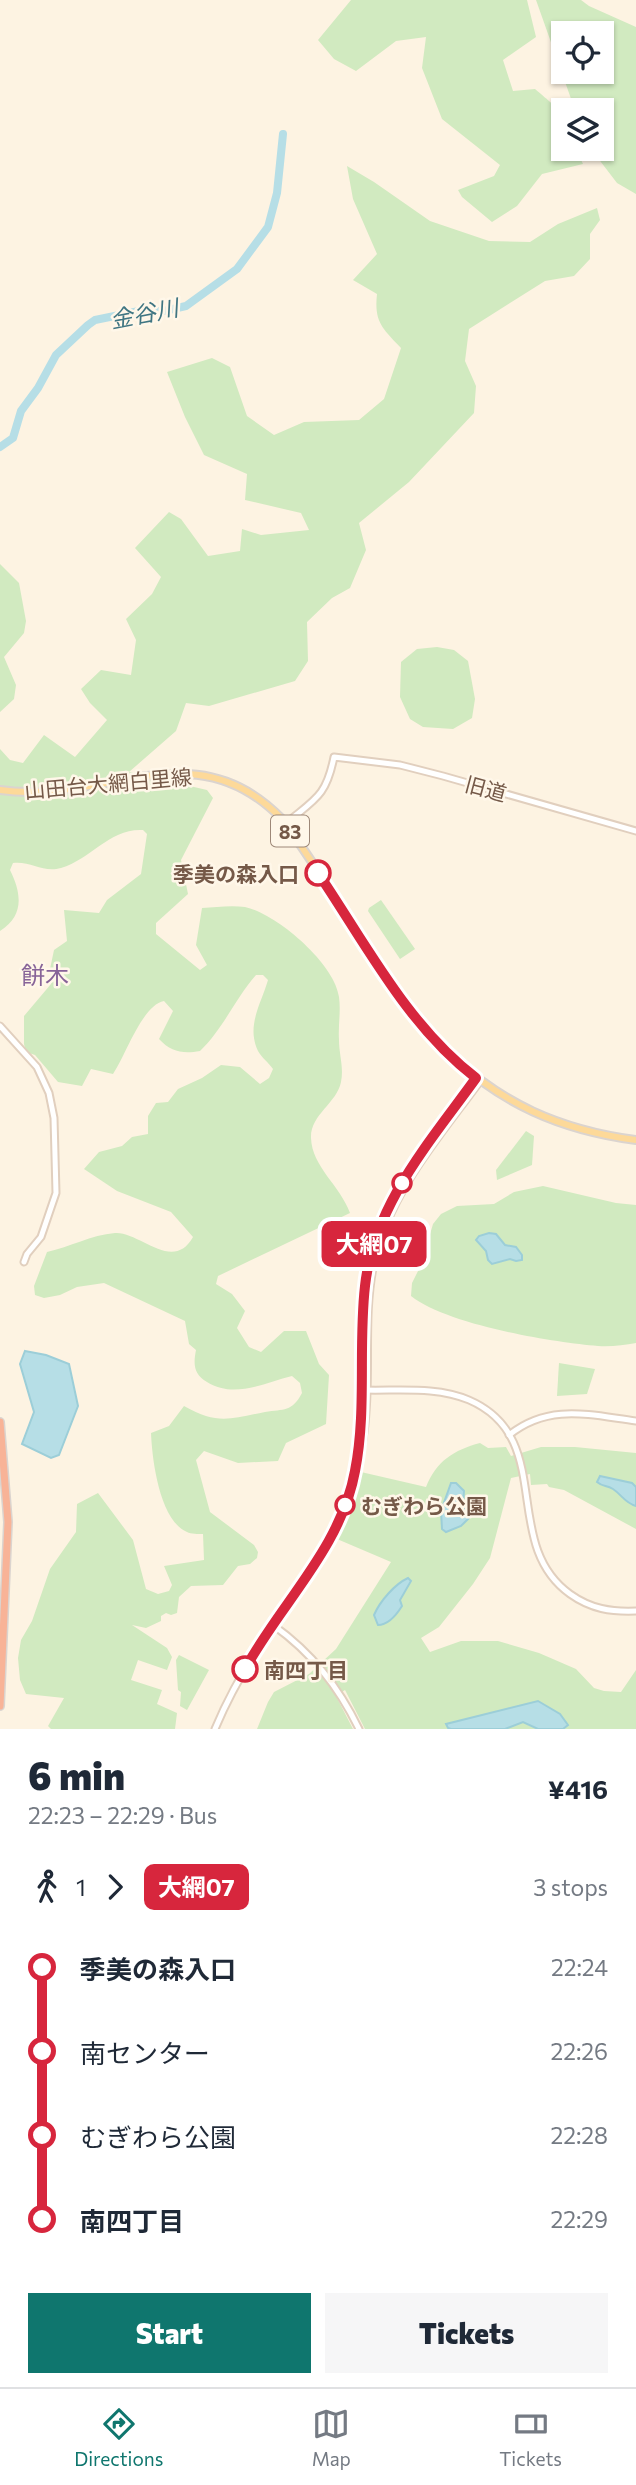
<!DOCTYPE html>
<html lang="en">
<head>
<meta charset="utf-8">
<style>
  body { margin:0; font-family:Commissioner,"Noto Sans JP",sans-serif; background:#f6f6f7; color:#1f2937; height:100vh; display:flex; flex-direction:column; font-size:26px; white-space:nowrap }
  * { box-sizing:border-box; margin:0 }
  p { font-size:23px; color:#747a83 }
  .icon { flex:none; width:38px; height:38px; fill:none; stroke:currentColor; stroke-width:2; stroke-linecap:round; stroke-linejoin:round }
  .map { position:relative; height:1729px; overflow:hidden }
  .details { display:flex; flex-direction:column; background:#fff; flex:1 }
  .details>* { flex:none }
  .badge { padding:0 14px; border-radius:10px; font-size:24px; line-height:46px }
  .fabs { position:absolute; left:551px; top:21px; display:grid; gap:14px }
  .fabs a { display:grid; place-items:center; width:63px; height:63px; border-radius:0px; background:#fff; box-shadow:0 2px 5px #0004; font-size:35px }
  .map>.badge { position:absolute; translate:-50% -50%; box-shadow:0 0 0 4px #fff }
  .legs { display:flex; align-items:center; gap:10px; height:77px; padding:0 28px; font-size:23px }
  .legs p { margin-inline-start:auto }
  .headline { display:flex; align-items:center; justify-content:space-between; height:119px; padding:0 28px }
  h1 { font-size:38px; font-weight:800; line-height:52px }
  .button { display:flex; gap:14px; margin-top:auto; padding:14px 28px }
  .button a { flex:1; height:80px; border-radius:0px; background:#0f766e; color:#fff; font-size:28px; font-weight:800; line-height:80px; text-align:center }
  .button a+a { background:#f6f6f7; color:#1f2937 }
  ul { padding:0 28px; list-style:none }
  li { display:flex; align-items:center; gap:24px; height:84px; font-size:26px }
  li i { display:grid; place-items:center; width:10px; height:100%; margin:0 9px; background:currentColor }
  li i::after { content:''; width:18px; height:18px; margin:-9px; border:5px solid; border-radius:50%; background:#fff }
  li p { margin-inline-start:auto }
  li:first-child i { background:linear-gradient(#0000 50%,currentColor 0) }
  li:last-child i { background:linear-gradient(currentColor 50%,#0000 0) }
  .dock { display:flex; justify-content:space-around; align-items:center; height:98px; border-top:2px solid #e0e1e3; background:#fff; font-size:19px; color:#747a83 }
  .dock a { display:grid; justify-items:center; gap:4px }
  .dock .on { color:#0f766e }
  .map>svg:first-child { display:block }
</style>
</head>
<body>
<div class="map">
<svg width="636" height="1729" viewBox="0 0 636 1729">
  <rect width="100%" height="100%" fill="#fdf3e2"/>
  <g fill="#d1eac0" fill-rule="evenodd">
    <path d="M351,0h176l9,37 -33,23 10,31 22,-2c29,25 29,21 29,60h12l7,15 -41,10 -25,32 -25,16 -30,-25 -4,-7 36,-14 6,-11 -58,-46 -20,-51 4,-31 -30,4 -40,30 -22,-12 -16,-19z"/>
    <path d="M536,0h45l8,6 47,21v167l-19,-11 -26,-34h11v-39h-27zM564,33h38v39h-38z"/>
    <path d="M347,166l27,16 56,39 59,20 41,1 28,-18 39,-16 3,12 -10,14v25l-16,17 -29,5 -76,48 -4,32 11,25 -2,27 -65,69 -50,41 7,27 -16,38 -18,10 -25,24 1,39 -13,20 -86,25 -23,-3 -10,28 -47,41 78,18 6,8 -32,62 7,34 -32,29v11l44,36 7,-5 -11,-20 6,-37c14,-1 30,-3 43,-1 32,7 90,57 94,90 2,14 -1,29 0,43 0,15 5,27 2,42 -4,21 -31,33 -30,56 1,29 29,47 39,75l-132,63 -2,8 16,10 13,17 -8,17 12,19 12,5 23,-21h22l13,33 10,11 -3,49 -40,19 -8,18 -40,2 -34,-12 -8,9 14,52 44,33 4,7 -1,6 -7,6 -12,2 -15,19 -32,1 -12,11 -2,16 -6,2 -5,-2 -5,3v5l-15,7 -14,-3 35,23 5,9 -5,13 -29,-10 -7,20 31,10 -5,14 20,9 -2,16h-124l-3,-3 16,-28 -38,-4 -6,-14 -2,-22 3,-18 11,-19 18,-52 26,-37 1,-28 21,-11 35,47 13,49 12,5 11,-3 3,-6 -8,-19 40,-6 -1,-26c-5,0 -12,0 -16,-2 -28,-12 -35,-74 -36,-99l18,-7 15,-20c34,19 45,13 81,6 19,-3 27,0 37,-19l-2,-10 -8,-7c-28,7 -58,23 -85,6 -13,-8 -14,-17 -11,-32l-7,-6 -4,-23 -81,-38 -27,4 -17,8 -16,3 -9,-3 -1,-9 13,-34c23,-5 44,-17 68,-19 24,-2 58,40 78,4l-22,-25 -54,-21 -33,-22 15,-17 23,-6 10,-9 16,-3v-18l8,-13 12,-1 10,-13 24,-11 19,-13 19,2 20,17 9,-6 4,-9c-5,-7 -11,-11 -15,-18 -12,-25 3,-47 10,-71l-5,-5h-7c-21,24 -33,54 -56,76 -17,3 -29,1 -41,-12l14,-28 -9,-10c-22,4 -39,56 -51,73l-22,-5 -9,17 -24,-4 -23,-27 -9,-3 -2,-8v-28l27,-32 -1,-15 4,-19 13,-9 -3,-31 35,3 8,-13 34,-26 6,-40 -4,-4c-33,-2 -52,29 -82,38 -18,5 -30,-7 -48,-5l-3,7c12,24 14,46 -10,61v-182l10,11 13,3 21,-28 31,22 32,-37 -17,-17 -9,-14 20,-19 30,5 5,-35 -10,-21 26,-25 9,-17 -26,-29 34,-36 12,7 27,37 32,-5 2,-22 19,6 48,-5 -8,-17 -56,-13 2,-26 -43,-19 -19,-38 -18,-45 45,-14 18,9 17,49 27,19 30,-13 55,-2 25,-21 17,-51c-19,-20 -27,-26 -24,-54l-24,-14 24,-26 -24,-55z"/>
    <path d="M0,564l19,19 7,38 -2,12 -20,24 12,28 -2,14 -14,13z"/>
    <path d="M437,647l17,3 14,11 7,38 -3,19 -19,11 -30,-2 -13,-8 -10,-22 1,-35 16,-13z"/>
    <path d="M381,900l34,49 -15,10 -32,-48 1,-3z"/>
    <path d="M526,1131l8,5 -2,29 -35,15 -1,-10z"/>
    <path d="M543,1186l73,17 20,2v138c-12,2 -25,4 -38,3 -47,-4 -150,-21 -187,-50l1,-13 9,-18 12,-41 8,-10 16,-8 37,-2 20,-12z"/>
    <path d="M559,1363l36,6 -8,25 -30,2z"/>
    <path d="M480,1443l8,5 18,-1 5,9 30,-9h34l61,6v76l-72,-39 -15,-3 -2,-3 -16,1 -1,-11 -19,4 -21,80 -17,26 -34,43 -18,11 9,14 31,-11h37l41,12 37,16 18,19 10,3 17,1 15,-22v59h-271l-20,-39 -9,6 17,33h-96l11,-27 6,-10 35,-18 27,-25 55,-87 -54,-23v-4l21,-61 3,-2 65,15c10,-26 28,-37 54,-44z"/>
    <path d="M179,1655l30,15 -22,40 -7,-4 1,-14 -3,-2 -2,-30z"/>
  </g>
  <g fill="#b6dee6" stroke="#9cced8" stroke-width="2">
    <path d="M489,1233l7,1 9,11 11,2 6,8v5l-6,1 -6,-2 -18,5 -4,-4 -2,-9 -10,-11 3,-4z"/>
    <path d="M25,1351l21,4 23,9 9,42 -19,49 -8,3 -29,-14 12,-32 -14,-48z"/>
    <path d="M600,1476l32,7 4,4v19c-11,-3 -14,-11 -23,-17 -7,-4 -10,-2 -16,-7z"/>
    <path d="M451,1483h5l8,8 -1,14 6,13 -8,8 -15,6 -4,-3 -1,-18z"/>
    <path d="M408,1578l3,3 -11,19 2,6c-5,8 -14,19 -24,19l-4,-10c6,-14 21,-31 34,-37z"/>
    <path d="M538,1701l22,13 8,11 -5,4h-25l-15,-7 -18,7h-54l-3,-1 -2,-4z"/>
  </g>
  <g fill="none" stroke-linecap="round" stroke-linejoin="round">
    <path stroke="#b6dee6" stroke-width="8" d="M0,447l13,-9 8,-27 17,-23 18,-33 32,-30 7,-5 44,-9h25l22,-5 51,-37 31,-42 9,-34 6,-59"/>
    <g stroke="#e1cfbe" stroke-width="9">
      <g id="tertiary">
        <path d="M285,824c30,-25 41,-27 49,-67l66,8 43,11 193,55"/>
        <path d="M0,1026l37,41 12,26 5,25 2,75 -15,44 -14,17 -3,8"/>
        <path d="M364,1390c34,1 73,-4 105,10 88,38 30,143 101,194 21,15 41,18 66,17"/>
        <path d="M509,1435c40,-32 80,-20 127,-14"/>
        <path d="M356,1458c9,-58 1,-118 10,-176 11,-80 64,-140 110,-204"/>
        <path d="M273,1625c39,28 65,61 86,104"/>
        <path d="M215,1729c15,-36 35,-70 57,-102 27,-40 57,-77 73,-123 8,-23 16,-47 19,-72 8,-56 -2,-113 10,-169 15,-70 65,-126 106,-182"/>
      </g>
    </g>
    <g stroke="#dbd4cf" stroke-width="10">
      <path id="primary" d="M0,790c105,15 194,-62 282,29 108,146 148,294 354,321"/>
    </g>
    <g stroke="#dbd4cf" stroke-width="10">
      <path id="motorway" d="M0,1422l8,100 -8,184"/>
    </g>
    <use href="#tertiary" stroke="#fff" stroke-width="5"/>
    <use href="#primary" stroke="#fdd999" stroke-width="6"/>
    <use href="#motorway" stroke="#f8b397" stroke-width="7"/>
  </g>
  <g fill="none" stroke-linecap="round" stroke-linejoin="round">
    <g stroke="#fff" stroke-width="16">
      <path id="line-1" d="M245,1669c36,-66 96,-121 110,-198 12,-61 3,-124 10,-185 9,-82 65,-144 111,-208 -69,-53 -110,-134 -158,-205"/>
    </g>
    <use href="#line-1" stroke="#d7263d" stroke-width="10"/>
  </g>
  <g fill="#fff" stroke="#d7263d" stroke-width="3.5">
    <circle cx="318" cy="873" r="12"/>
    <circle cx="402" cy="1183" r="9"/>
    <circle cx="345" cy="1505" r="9"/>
    <circle cx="245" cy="1669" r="12"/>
  </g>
  <g text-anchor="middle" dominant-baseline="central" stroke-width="5" stroke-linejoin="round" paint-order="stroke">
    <rect fill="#fff7e9" stroke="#9e8878" stroke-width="2" x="271" y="815.5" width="38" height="31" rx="5"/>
    <g font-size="19" font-weight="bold" fill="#755948">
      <text x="290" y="831">83</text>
    </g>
    <g font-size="21" fill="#755948" stroke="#fff7e9">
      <text transform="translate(108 783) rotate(-5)">山田台大網白里線</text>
      <text transform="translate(486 788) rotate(15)">旧道</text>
    </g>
    <g font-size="21" font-weight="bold" fill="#755948" stroke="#fff7e9" text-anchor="start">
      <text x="299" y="873" text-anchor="end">季美の森入口</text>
      <text x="361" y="1505">むぎわら公園</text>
      <text x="264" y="1669">南四丁目</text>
    </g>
    <g font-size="23" font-style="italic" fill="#3f7582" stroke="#fff7e9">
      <text transform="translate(144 313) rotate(-11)">金谷川</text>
    </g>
    <g font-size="24" fill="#876398" stroke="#fff7e9">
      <text x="45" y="974">餅木</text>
    </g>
  </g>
</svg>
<div class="fabs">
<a><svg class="icon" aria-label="locate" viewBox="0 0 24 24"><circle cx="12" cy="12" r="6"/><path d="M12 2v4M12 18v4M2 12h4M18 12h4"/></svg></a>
<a><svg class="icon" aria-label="layers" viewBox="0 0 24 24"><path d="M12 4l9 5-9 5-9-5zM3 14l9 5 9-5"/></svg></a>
</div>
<b class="badge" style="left:374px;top:1244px;background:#d7263d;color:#fff">大網07</b>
</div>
<section class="details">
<div class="headline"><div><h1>6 min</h1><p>22:23 – 22:29 · Bus</p></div><b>¥416</b></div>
<div class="legs"><svg class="icon" aria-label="walk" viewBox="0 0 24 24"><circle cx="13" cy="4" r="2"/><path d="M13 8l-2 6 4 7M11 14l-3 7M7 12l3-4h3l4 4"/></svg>1<svg class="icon" aria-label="forward" viewBox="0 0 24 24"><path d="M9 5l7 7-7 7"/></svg><b class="badge" style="background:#d7263d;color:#fff">大網07</b><p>3 stops</p></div>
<ul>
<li><i style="color:#d7263d"></i><b>季美の森入口</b><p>22:24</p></li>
<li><i style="color:#d7263d"></i><span>南センター</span><p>22:26</p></li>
<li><i style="color:#d7263d"></i><span>むぎわら公園</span><p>22:28</p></li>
<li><i style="color:#d7263d"></i><b>南四丁目</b><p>22:29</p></li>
</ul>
<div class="button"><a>Start</a><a>Tickets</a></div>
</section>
<nav class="dock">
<a class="on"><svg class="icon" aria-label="directions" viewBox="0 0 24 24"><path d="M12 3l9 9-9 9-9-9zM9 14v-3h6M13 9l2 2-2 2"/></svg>Directions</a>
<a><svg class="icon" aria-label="map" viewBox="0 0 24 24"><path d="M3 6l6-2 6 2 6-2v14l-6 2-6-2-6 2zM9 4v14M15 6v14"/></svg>Map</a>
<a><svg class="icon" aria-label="tickets" viewBox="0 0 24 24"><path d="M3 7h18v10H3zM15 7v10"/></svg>Tickets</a>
</nav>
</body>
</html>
